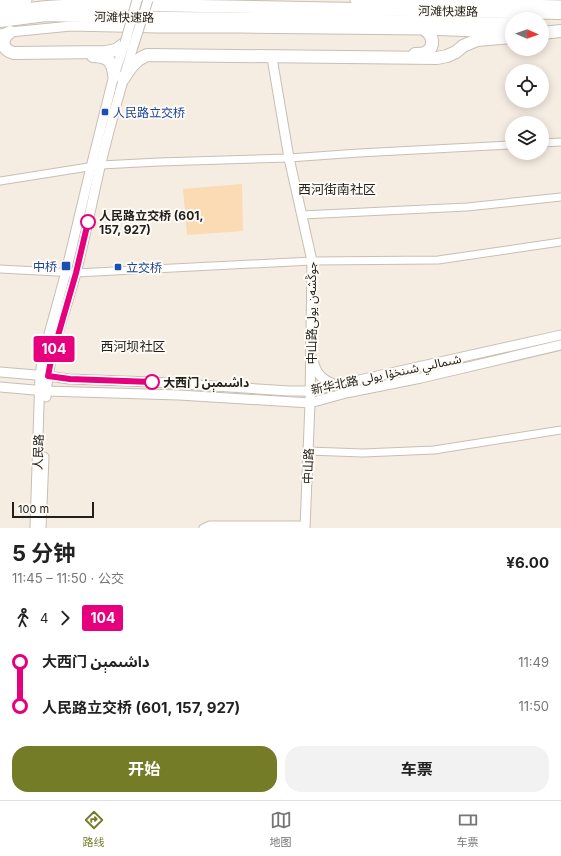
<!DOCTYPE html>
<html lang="zh">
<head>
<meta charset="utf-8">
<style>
  body { margin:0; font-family:Inter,"Noto Sans Arabic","Noto Sans SC",sans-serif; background:#f2f2f2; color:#222; height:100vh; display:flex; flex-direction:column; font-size:15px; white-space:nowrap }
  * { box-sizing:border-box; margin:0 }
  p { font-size:13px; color:#767676 }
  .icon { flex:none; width:22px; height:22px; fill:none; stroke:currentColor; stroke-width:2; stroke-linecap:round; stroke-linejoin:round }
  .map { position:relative; height:528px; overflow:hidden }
  .side { display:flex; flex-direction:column; background:#fff; flex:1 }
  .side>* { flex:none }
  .badge { padding:0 8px; border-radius:3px; font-size:14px; line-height:26px }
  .needle { width:26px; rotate:92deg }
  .tools { position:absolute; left:505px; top:12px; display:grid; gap:8px }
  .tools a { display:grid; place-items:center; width:44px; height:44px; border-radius:50%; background:#fff; box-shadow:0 2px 10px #0003; font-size:20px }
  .scale { position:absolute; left:12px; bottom:10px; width:82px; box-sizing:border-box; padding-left:4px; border:2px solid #23201c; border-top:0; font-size:11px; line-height:14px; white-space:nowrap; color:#23201c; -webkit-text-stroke:3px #fefbf6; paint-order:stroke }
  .map>.badge { position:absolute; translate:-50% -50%; box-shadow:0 0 0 2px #fff }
  .legs { display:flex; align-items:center; gap:6px; height:44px; padding:0 12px; font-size:13px }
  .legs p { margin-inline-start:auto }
  .summary { display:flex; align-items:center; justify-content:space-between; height:68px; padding:0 12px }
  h1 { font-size:22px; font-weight:700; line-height:30px }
  .cta { display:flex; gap:8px; margin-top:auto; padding:8px 12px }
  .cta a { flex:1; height:46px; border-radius:16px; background:#757c27; color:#fff; font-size:16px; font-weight:700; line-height:46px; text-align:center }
  .cta a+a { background:#f2f2f2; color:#222 }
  ul { padding:0 12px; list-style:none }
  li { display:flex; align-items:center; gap:14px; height:44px; font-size:15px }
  li i { display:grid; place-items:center; width:6px; height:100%; margin:0 5px; background:currentColor }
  li i::after { content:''; width:10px; height:10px; margin:-5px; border:3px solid; border-radius:50%; background:#fff }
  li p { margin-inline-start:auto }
  li:first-child i { background:linear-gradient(#0000 50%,currentColor 0) }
  li:last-child i { background:linear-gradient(currentColor 50%,#0000 0) }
  .menu { display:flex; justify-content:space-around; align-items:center; height:56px; border-top:1px solid #e0e0e0; background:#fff; font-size:11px; color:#767676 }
  .menu a { display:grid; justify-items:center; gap:2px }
  .menu .on { color:#757c27 }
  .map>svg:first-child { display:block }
</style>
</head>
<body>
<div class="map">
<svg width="561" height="528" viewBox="0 0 561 528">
  <rect width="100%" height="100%" fill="#f5ece2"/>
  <path fill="#fadbb4" d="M242,184l1,47 -56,4 -4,-46z"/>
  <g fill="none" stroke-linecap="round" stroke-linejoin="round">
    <g stroke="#c7bfb5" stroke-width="9">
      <g id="street">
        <path d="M542,143l19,-1"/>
        <path d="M0,181l101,-16 58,-3 130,-4 70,-5 153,-8"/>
        <path d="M302,215l165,-8 94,-10"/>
        <path d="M0,269l76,4 236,-12 126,-1 123,-18"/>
        <path d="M308,451l55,2 71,-3 127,-20"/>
        <path d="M203,528l7,-3h95"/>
      </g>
    </g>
    <g stroke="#c7bfb5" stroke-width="11">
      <g id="secondary">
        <path d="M355,0l206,5"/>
        <path d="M3,3l24,-3"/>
        <path d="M0,34l10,-2 61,-6 87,2h82l185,2 79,3"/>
        <path d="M272,58l17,100 23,103 -2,142 -5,125"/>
        <path d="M313,360c3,14 9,20 23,25"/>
        <path d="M0,372l48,4 21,3 83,3 137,9h21l251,-56"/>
        <path d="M0,387l46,4 133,4 131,8 36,-10 75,-15 140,-33"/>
        <path d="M46,397c2,-43 19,-83 30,-124 9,-35 16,-71 24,-106 10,-41 21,-81 33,-120"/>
        <path d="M35,528l5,-153 3,-19 23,-84 25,-105 23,-92 11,-32"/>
        <path d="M41,528l3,-71"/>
      </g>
    </g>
    <g stroke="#c7bfb5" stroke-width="14">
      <g id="highway">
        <path d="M2,0l6,3"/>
        <path d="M487,0l8,3"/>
        <path d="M423,1l4,-1"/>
        <path d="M0,12l47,-5 47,-3 467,9"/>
        <path d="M0,21l46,-6 118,3 134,1 214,5"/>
        <path d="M10,32c-10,7 -8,18 4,21l92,-1 10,-2 8,-6"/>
        <path d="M542,33l19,-2"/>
        <path d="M415,54c4,0 7,0 10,-1 11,-6 8,-18 0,-23"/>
        <path d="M93,56c14,0 20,5 21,19"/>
        <path d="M123,79c7,-11 12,-19 24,-24l290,3 10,-2 9,-4 7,-6 14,-6 35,-3"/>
      </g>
    </g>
    <use href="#street" stroke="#fff" stroke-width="7"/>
    <use href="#secondary" stroke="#fff" stroke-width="9"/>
    <use href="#highway" stroke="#fff" stroke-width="12"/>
    <g stroke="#c7bfb5" stroke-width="11" stroke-linecap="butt">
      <g id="secondary-bridge">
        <path d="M125,43l12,-43"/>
        <path d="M133,47l15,-47"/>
      </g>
    </g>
    <use href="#secondary-bridge" stroke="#fff" stroke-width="9"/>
  </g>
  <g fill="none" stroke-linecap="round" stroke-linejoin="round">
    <g stroke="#fff" stroke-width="9">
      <path id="line-1" d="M88,222l-12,51 -25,87 -3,16 22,3 82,3"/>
    </g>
    <use href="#line-1" stroke="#e6007e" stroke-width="6"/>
  </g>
  <g fill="#1a4fb4" stroke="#fefbf6" stroke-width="1.5">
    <rect x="101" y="108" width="8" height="8" rx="2"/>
    <rect x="61" y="261" width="10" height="10" rx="2"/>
    <rect x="114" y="263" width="8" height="8" rx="2"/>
  </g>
  <g fill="#fff" stroke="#e6007e" stroke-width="2">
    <circle cx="88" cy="222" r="7"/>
    <circle cx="152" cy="382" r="7"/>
  </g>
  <g text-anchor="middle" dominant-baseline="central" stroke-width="4" stroke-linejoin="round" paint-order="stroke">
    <g font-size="12" fill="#23201c" stroke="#fefbf6">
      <text transform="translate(448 11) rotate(1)">河滩快速路</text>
      <text transform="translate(124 17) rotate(1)">河滩快速路</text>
      <text transform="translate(311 313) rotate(-90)">中山路جوڭشەن يولى</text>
      <text transform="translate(386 374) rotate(-12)">新华北路 شىمالىي شىنخۇا يولى</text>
      <text transform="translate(38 452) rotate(-88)">人民路</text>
      <text transform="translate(308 466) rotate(-88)">中山路</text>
    </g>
    <g font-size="12" fill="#164399" stroke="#fefbf6" text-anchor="start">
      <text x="113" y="112">人民路立交桥</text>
      <text x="57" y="266" text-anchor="end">中桥</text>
      <text x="126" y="267">立交桥</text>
    </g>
    <g font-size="12" font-weight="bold" fill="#23201c" stroke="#fefbf6" text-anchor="start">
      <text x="99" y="215">人民路立交桥 (601,<tspan x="99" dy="14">157, 927)</tspan></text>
      <text x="163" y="382">大西门 داشىمېن</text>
    </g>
    <g font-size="13" fill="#23201c" stroke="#fefbf6">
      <text x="337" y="189">西河街南社区</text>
      <text x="133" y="346">西河坝社区</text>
    </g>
  </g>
</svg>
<div class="tools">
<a><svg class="needle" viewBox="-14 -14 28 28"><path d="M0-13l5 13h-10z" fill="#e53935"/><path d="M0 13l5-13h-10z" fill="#767676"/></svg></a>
<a><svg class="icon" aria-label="locate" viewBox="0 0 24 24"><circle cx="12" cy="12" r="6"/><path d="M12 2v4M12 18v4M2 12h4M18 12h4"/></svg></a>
<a><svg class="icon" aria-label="layers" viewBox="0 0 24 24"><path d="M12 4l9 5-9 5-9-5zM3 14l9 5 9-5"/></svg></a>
</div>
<div class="scale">100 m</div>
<b class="badge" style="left:54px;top:349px;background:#e6007e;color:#fff">104</b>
</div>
<section class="side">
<div class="summary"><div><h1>5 分钟</h1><p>11:45 – 11:50 · 公交</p></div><b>¥6.00</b></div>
<div class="legs"><svg class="icon" aria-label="walk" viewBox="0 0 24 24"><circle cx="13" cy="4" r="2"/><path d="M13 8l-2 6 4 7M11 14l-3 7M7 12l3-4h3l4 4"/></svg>4<svg class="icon" aria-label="forward" viewBox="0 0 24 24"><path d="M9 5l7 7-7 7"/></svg><b class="badge" style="background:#e6007e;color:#fff">104</b></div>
<ul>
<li><i style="color:#e6007e"></i><b>大西门 داشىمېن</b><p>11:49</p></li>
<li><i style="color:#e6007e"></i><b>人民路立交桥 (601, 157, 927)</b><p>11:50</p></li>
</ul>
<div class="cta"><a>开始</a><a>车票</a></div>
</section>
<nav class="menu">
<a class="on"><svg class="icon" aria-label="directions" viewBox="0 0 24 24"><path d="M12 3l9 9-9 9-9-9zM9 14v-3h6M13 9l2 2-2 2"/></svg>路线</a>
<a><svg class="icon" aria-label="map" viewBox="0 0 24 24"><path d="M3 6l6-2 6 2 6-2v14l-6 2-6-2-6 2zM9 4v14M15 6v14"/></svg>地图</a>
<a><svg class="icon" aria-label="tickets" viewBox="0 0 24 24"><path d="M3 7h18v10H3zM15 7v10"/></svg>车票</a>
</nav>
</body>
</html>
